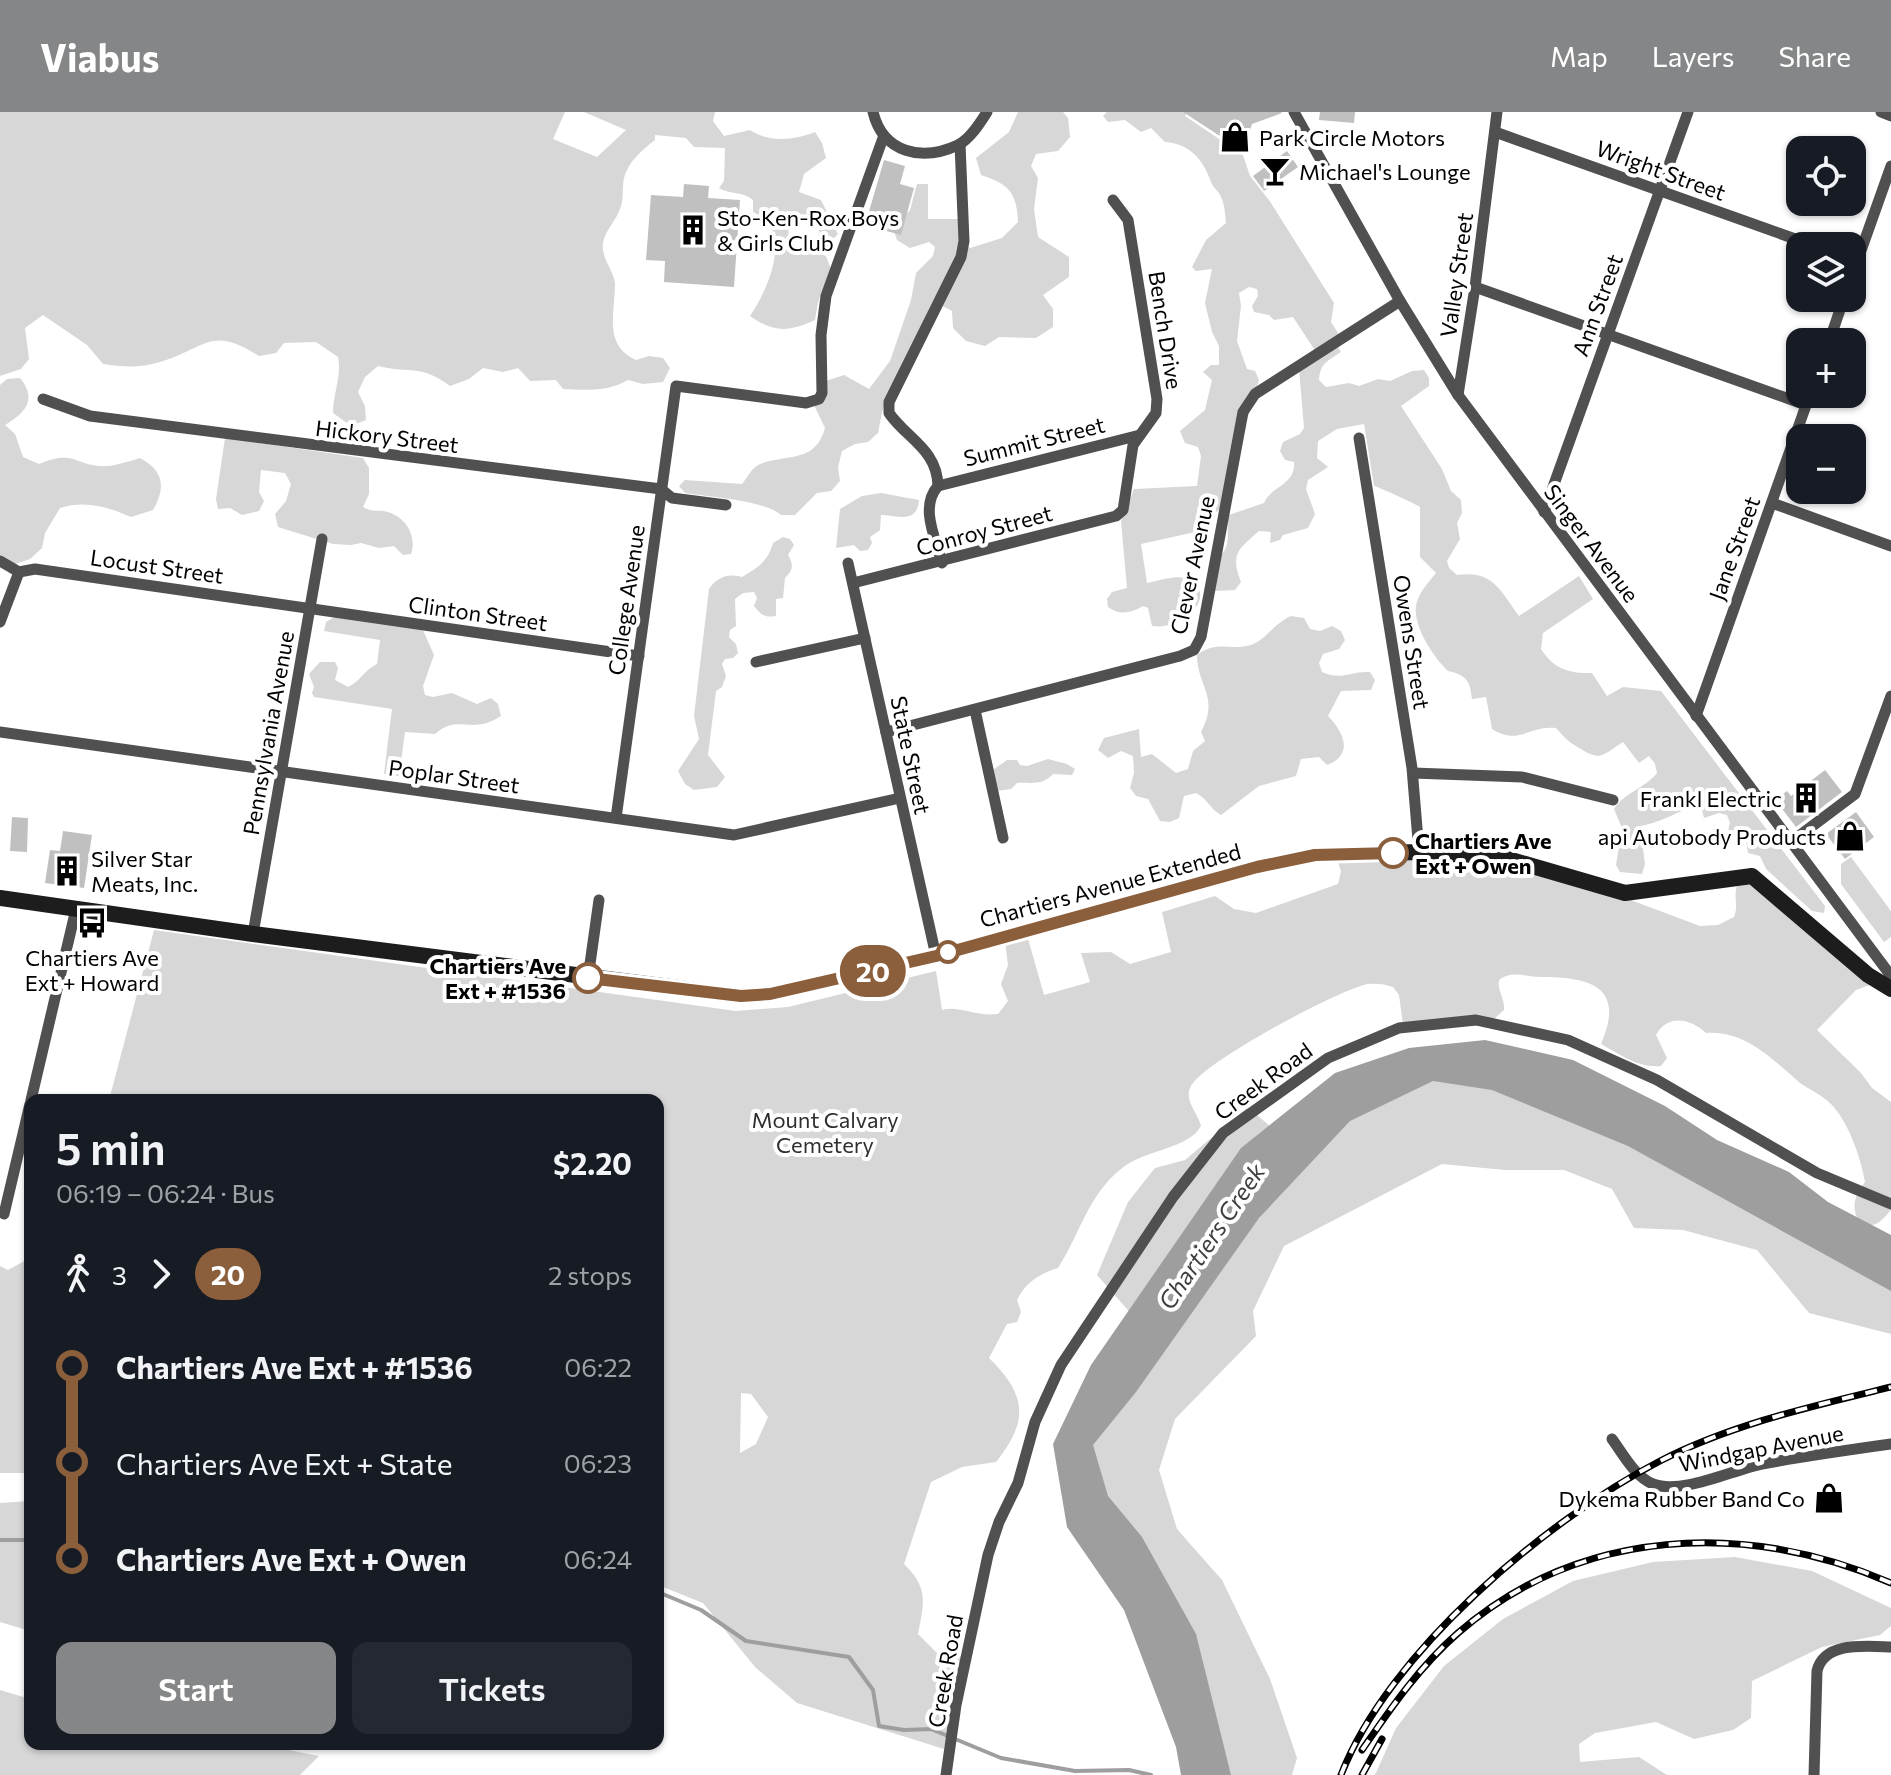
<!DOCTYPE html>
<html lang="en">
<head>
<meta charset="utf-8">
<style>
  body { margin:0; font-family:Commissioner,sans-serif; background:#242831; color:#f1f3f6; height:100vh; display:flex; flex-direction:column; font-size:30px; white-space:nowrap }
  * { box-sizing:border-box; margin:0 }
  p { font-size:26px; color:#9ea1a6 }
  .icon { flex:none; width:44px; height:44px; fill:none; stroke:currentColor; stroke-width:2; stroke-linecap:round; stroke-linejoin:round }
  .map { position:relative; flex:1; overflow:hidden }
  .sheet { position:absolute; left:24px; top:982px; width:640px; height:656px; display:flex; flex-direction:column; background:#171b24; border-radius:16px; box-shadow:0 2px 6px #0004 }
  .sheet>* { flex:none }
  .badge { padding:0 16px; border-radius:26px; font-size:28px; line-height:52px }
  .tools { position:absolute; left:1786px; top:24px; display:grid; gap:16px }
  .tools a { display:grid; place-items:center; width:80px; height:80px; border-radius:16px; background:#171b24; box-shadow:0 2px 6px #0004; font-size:40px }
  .map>.badge { position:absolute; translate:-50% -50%; box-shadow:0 0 0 4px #fff }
  .legs { display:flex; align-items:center; gap:12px; height:88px; padding:0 32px; font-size:26px }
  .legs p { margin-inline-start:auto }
  .head { display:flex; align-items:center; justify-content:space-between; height:136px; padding:0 32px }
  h1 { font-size:44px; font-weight:600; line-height:60px }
  .action { display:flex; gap:16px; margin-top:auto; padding:16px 32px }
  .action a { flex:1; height:92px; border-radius:16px; background:#858687; color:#fff; font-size:32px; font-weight:600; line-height:92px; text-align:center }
  .action a+a { background:#242831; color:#f1f3f6 }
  ul { padding:0 32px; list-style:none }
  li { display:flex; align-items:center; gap:28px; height:96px; font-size:30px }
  li i { display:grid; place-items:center; width:12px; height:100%; margin:0 10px; background:currentColor }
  li i::after { content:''; width:20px; height:20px; margin:-10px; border:6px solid; border-radius:50%; background:#171b24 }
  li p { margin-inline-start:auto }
  li:first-child i { background:linear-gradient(#0000 50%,currentColor 0) }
  li:last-child i { background:linear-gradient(currentColor 50%,#0000 0) }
  header { display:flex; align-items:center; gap:48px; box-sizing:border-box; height:112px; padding:0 40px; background:#858687; color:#fff }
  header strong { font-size:38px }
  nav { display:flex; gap:44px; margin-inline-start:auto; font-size:28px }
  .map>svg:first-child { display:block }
</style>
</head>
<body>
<header>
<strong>Viabus</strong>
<nav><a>Map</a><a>Layers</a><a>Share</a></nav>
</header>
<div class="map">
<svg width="1891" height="1663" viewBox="0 0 1891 1663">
  <rect width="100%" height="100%" fill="#fff"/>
  <g fill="#d7d7d7" fill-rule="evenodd">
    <path d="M0,0h565l-12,27 44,18 29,-27 -42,-18h131l-2,9 11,15 26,-6c19,13 45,10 65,2l7,11 4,15 -22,16 -5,18 22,8 17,34 -7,7 -13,-3 3,-19 -29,-7c-3,16 -8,29 5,41l17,-2 12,5 5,13 -13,33 -3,18c-26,12 -41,13 -65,-4 19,-28 44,-86 3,-104v-12c-10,-9 -23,-5 -34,-12l5,-7 1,-33 -31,-1 -8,-9 -31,-3v5c-13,10 -27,22 -31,38 -2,10 0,22 -4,31 -4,12 -15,21 -17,34 -2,16 11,27 12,41 0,29 -12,61 21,76l13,-4 14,2 7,10 -7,14 -20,2 -15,-4c-21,12 -41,10 -65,9l-7,-9 -26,1 -12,-13 -15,4 -20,-4 -14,11 -19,7c-29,-22 -39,-12 -72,-20l-13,11 -7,15 7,14 1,14 -15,6 -18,-13c0,-20 9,-37 5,-56l-22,-15 -32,1 -8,10 -17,3c-49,-31 -52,-8 -99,6 -20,6 -37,5 -57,2l-16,-19 -44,-30 -18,13 4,31 -8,10 -21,7z"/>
    <path d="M1018,0h45l5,6 2,19 -12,14 -22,3 -5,12 7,12 -4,31 4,28 31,20v20l-26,18 10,14v18l-17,11 -37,-1 -14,9 -19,-5 -13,-13 -1,-17 -19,-10 -51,111 -4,21 -10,9 -13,2 -13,7 -4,16 2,14 -9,10 -14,2 -22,22h-14c-17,-15 -71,-18 -96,-22l-6,-7 6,-6 57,4c5,-6 9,-15 16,-19 26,-12 57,0 67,-37l-13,-27 14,-20 18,-6 25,14 21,-28 21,-61 5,-27 17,-17 2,-9 -6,-5 -19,6 -13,-8 -4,-12 17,-18 7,-26h11v35h31l2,23 9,6 32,-10 16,-16c-1,-29 -9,-38 -37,-47l-5,-17 33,-26z"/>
    <path d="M1107,0h80l-2,4 58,39 7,21 19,24 65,103 -3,19 9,14 -24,16 -23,-35 -19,3 -5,-5 -15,-3 -2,-6 6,-10 -1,-7 -8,-2 -10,6 2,13 -4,35 10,28 8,2 4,9 -38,128 -9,8h-11l-4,4 -2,12 -54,12 6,39c11,-2 27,-8 37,-5 37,12 4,53 -32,48l-4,-18 -5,-2c-12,7 -23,10 -35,1l-1,-8 5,-7 15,-4 -6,-67 13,-32 63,-3 4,-30 -3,-9 -13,-4 -5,-12 25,-21 7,-30 -9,-8 8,-7h8v-19l-7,-14 -7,-29 7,-34 -16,2 -4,-4 14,-27 20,-17c-1,-8 -1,-18 -5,-26 -2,-6 -8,-9 -10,-15 -8,-23 -21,-38 -46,-40l-14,-14 -10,4 -16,-12 -17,2 -5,-6z"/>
    <path d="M1336,232l5,8c-13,9 -21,11 -22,28l7,7 23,-4 10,3 19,-7 12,2 22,-10 12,-1 5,8v8l-28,20 41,63 9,22 10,9 1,13 -5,10 3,16 -13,22 2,7 8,7c36,-5 43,15 62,41l60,-40 14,23 -50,34 -2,16c12,19 28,25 51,24l15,23 16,-9 38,4 164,215 -1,7 -12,-2 -46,-42 -6,-13 -12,-3 -3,-18 -14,2 -3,-6 2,-8 -3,-8 -8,-2 -15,5 -3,-12c-23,3 -36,16 -61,20l5,38 -3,10 -22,-2 -4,-7 6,-37 -8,-19c10,-16 31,-21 43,-36l-2,-9 -6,-8 -10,7 -16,-21c-19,12 -22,20 -42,7 -14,-8 -14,-9 -25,-21 -27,-3 -37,18 -64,1l-6,-32 -14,2c-2,-19 -6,-24 -24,-28 -15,-14 -40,-51 -30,-72 3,-8 12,-19 18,-26l-16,-16v-50c-2,-2 -41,-20 -46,-21l-10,-62 -27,5 -19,12 -1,17 11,9 -20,13 -2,9 9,25 -7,14 -25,7 -3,5 -10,3 1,-11 -12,-1c-21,19 -29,22 -18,51l-6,8 -20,1 4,-34c14,-12 6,-26 10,-42l35,-12c7,-17 32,-18 30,-41l-9,-2 -5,-9 3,-9 17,-8 4,-6 -5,-59z"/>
    <path d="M20,266c18,22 5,35 -15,47l10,9 8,23 16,7c37,-16 37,4 69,2 10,-1 22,-5 32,-8 24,13 26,29 13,52l-22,7c-23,-10 -46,-17 -71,-9l-15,25 -3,15 -12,11 -15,5 -15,-5v-174l7,-6z"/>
    <path d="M225,326l138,20 6,10v26l-6,13c10,6 15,2 25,5 19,6 29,25 23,42l-8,1 -9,-9 -15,2 -18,-5 -10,2 -18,-1 -55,-17 -3,-13 11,-13 5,-17 -6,-11 -24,-3 -2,22 5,9 -5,10 -17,4 -12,-7 -12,1 -2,-10z"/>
    <path d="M881,381l38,7c-2,25 -23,15 -38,15l-1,15 -10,7 2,6 -4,7 -8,1 -6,-6 -18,3 4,-39 22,-13z"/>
    <path d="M783,425l7,2 4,6 -6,10c6,10 5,15 -3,23l-2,20 -7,1v17c-11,2 -15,-1 -22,-10l3,-8 -3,-6 -11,1 -8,6 1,27 -6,4 -1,7 7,7 2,9 -5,5 -8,1 -3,5 4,12 -4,11 -6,4 -8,64 17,22 -8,10 -23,3 -9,-6 -7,-13 21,-32 -5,-23 15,-127c8,-12 19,-16 33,-12 16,-9 26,-16 31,-34z"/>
    <path d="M336,504l86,12 12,27 -11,31 2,9 8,2 19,-4 25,11 14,-6 7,6 3,12c-30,20 -42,-3 -66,18l-30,-2 -6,44 -15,-2 8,-65 -78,-12 -2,-4 2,-6 -5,-13 11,-12h15l3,6 -3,12 13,7c13,-6 16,-17 29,-23l3,-24 -56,-9 2,-9z"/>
    <path d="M1291,504l13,2 6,11 10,2 12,-5 9,5 4,9 -6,9 -16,5 -4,9 3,9c20,9 27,-1 48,0l5,8 -4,10 -30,1 -13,25c16,16 26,39 -1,49l-8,-8 -18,2 -5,17 -37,10 -38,29c-11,-6 -13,-16 -25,-22l-12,3 -5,22 -9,4 -10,-1 -12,-22 -12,-3 -6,-8 4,-15 -1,-17 -12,-5 -13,7 -10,-8 6,-12 35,-9 2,28 11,-3 24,19 12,-4 5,-18 12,-10 -4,-9c19,-35 -4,-46 -4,-77 21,-15 32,-4 54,-10 15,-5 22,-21 40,-29z"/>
    <path d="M1048,647l19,5 8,5 -3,6 -19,-1c-11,12 -21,8 -36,9l-6,6 -14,2 -7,-19 17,-12h10l3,5 7,1z"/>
    <path d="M1336,745l160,5 132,37 72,27 18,-1 16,-8c5,-12 -1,-20 3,-31l14,-2 124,99 -19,7 -39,40 44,43 11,15 19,14v108c-11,12 -15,19 -32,13 -8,-18 -5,-25 6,-41 -4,-24 -17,-61 -34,-78 -9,-9 -21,-14 -31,-21 -28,-24 -55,-53 -94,-50 -16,-15 -39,-19 -50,2l11,23 -6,8c-23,2 -40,-11 -60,-22 25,-58 -11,-67 -60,-67 -15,0 -28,-7 -42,3 -2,11 6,18 5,30l-9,8 -92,7 -4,-30 -6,-8c-8,-3 -16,-4 -25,-3 -28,5 -165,78 -177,102 -8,14 7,27 10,40 -12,23 -56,23 -80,43 -33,26 -41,65 -63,99 -18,5 -33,15 -41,32l4,12 -4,10 -10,2 -18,34c38,37 40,63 7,104l-34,5 -31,15 -27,82c25,24 20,39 14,70l19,19 24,3 -17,93 -147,-46 -42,-36 -52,-64 -45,-18v-485h-549l45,-170 582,81 52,-4 148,-36 6,39c17,-5 33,7 56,4l10,-13 -7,-17 7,-19 -3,-24 22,-6 17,60 46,-13 -9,-29 30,-1 19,12 41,-12 -9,-40 53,-16 19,13 22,4 82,-29 3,-13zM741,1281l10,1 17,23 -12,27 -16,9z"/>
    <path d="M1851,745l40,54v26l-7,5 -43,-58v-20z"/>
    <path d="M1512,947l379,213v62l-82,-21 -52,-63 -74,-20 -49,-2 -22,-39 -48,-19h-59l-63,-6 -158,82 -31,65 3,25 -81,83 -16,51 18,59 45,51 48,99 27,79 -5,17h-65l-142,-320 63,-122 -51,-58 31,-73 27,-34 30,-8 63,-53 41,36 116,-70z"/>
    <path d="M30,1146v215h-30v-207l8,4z"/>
    <path d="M30,1389v130l-30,-9v-119z"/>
    <path d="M1735,1445l77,14 79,37v18l-11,9 -58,12 -70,34 -1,37 -18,12 -39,9 -38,-17 -61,11 -16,11 1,18 59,-5 28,18h-292l21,-47 48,-62 59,-47 70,-38 80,-19z"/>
    <path d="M0,1578l30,9v45h228l61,12 -19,19h-300z"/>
  </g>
  <path fill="#9e9e9e" d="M1485,928l88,20 92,46 52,34 72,32 39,30 63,33v56l-263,-145 -136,-56 -59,-9 -83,40 -91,97 -123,174 -43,53 15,51 34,41 54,97 35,141h-50l-5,-28 -52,-137 -57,-83 -14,-83 38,-79 150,-217 94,-75 74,-25z"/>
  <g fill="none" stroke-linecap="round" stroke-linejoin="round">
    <g stroke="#9e9e9e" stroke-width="4">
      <path d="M0,1428h30"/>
      <path d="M658,1480l43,18 45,31 103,16 24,33 6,36 25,4 27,-1 70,29 74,13 54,-1 22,5"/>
    </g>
  </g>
  <g fill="#c0c0c0">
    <path d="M1183,0h98l1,1 -30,11 -9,27z"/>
    <path d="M1320,0h35l-1,11 -35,-3z"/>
    <path d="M1287,39l11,16 -34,24 -11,-15z"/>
    <path d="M884,48l21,6 -5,18 14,4 -13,47 -36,-10z"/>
    <path d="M684,72l25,2 -1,12 32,2 -6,87 -70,-5 1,-21 -19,-1 5,-65 32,2z"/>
    <path d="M1825,658l17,22 -46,35 -21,-27 12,-9 4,5z"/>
    <path d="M1856,700l18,25 -29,22 -19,-25z"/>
    <path d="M12,705l16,1 -1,34 -17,-1z"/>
    <path d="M63,719l29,4 -8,53 -39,-5 5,-33 10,1z"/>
  </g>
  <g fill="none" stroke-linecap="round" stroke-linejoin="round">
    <g stroke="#505050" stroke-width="11">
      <path d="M873,0c10,41 49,50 85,33 12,-6 22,-22 29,-33"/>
      <path d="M1294,0l106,189 58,94 433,581"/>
      <path d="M1881,0l10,4"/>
      <path d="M1495,20l320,114"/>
      <path d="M1852,164l39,-110"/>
      <path d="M1475,175l331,118"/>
      <path d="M1829,230l15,-44"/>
      <path d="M1458,283l17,-108 22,-175"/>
      <path d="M43,287l47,17 571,73 11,9 54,7"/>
      <path d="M1359,326l53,330 7,84"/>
      <path d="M938,374l202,-51"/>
      <path d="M1772,391l119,43"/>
      <path d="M1544,400l144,-400"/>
      <path d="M0,449l19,11 16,-3 604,87"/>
      <path d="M848,451l88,393"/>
      <path d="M942,451c-6,-24 -23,-56 -4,-77 -1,-37 -31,-47 -49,-73v-11l72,-145 3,-16 -4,-97"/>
      <path d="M853,471l263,-67 7,-6 10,-65 23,-32 1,-14 -29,-179 -15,-20"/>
      <path d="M0,510l19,-50"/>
      <path d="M756,550l109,-24"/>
      <path d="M975,598l28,128"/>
      <path d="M1696,604l114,-322"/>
      <path d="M0,620l734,103 166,-37"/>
      <path d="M886,620l294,-76 14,-6 7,-13 42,-225 12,-18 145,-93"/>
      <path d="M1413,661l109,4 91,23"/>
      <path d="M616,706l60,-432 130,17 13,-4 3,-6 -1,-58 5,-39 57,-158"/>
      <path d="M1791,730l64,-48 36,-98"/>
      <path d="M253,822l69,-395"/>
      <path d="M588,866l11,-78"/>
      <path d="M31,988l45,-191"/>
      <path d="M4,1102l26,-110"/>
      <path d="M1612,1327c11,15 23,38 41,45 29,11 79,-14 109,-20 43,-8 86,-14 129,-20"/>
      <path d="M946,1663l10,-70 32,-150 11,-33 19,-39 17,-61 26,-57 112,-168 50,-64 105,-75 71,-30 77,-8 92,20 89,40 160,93 74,31"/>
      <path d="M1814,1663l3,-104c7,-30 49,-25 74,-24"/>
    </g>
    <path stroke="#1d1d1d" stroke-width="16" d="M0,786l253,36 488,62 29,-2 166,-38 321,-89 58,-12 104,-3 82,5 124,36 127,-17 116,99 23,14"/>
    <g stroke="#000" stroke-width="7">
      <g id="rail">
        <path d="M1362,1638c29,-42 57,-83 96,-117 122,-106 289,-113 433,-50"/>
        <path d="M1341,1663c47,-122 205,-255 319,-314 72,-37 153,-55 231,-74"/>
        <path d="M1362,1663l20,-36"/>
      </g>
    </g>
    <use href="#rail" stroke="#fff" stroke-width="4" stroke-dasharray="12" stroke-linecap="butt"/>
  </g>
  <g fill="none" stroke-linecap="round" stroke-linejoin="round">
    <g stroke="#fff" stroke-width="18">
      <path id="line-1" d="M588,866l153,18 29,-2 166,-38 321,-89 58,-12 78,-2"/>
    </g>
    <use href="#line-1" stroke="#8b5e3c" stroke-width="12"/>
  </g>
  <defs>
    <g id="shop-bare" transform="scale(2.4)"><path d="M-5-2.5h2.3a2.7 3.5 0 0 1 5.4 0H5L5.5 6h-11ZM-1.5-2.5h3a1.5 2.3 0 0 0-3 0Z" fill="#000" stroke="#fff" stroke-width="2.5" paint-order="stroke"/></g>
    <g id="bar-bare" transform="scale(2.4)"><path d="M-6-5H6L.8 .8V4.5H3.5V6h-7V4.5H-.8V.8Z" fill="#000" stroke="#fff" stroke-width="2.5" paint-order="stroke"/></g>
    <g id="building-bare" transform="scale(2.4)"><path d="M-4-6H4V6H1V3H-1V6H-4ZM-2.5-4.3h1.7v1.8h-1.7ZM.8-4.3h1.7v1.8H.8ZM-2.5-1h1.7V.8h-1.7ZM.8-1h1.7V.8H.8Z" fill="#000" stroke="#fff" stroke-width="2.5" paint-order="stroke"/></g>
    <g id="bus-bare" transform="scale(2.4)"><path d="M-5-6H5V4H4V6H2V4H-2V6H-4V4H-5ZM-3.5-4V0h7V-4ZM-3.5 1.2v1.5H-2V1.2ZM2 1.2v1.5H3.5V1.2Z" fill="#000" stroke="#fff" stroke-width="2.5" paint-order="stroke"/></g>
  </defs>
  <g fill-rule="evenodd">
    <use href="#shop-bare" x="1235" y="25"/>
    <use href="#bar-bare" x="1275" y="59"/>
    <use href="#building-bare" x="693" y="118"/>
    <use href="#building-bare" x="1806" y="686"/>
    <use href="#shop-bare" x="1850" y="724"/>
    <use href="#building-bare" x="67" y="759"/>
    <use href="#bus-bare" x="92" y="811"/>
    <use href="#shop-bare" x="1829" y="1386"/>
  </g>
  <g fill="#fff" stroke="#8b5e3c" stroke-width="4">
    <circle cx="1393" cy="741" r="14"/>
    <circle cx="948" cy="840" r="10"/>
    <circle cx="588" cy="866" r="14"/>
  </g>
  <g text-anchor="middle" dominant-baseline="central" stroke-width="8" stroke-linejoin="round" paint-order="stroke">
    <g font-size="22" fill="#000" stroke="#fff" text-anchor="start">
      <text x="1259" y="25">Park Circle Motors</text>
      <text x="1299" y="59">Michael's Lounge</text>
      <text x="717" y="105">Sto-Ken-Rox Boys<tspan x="717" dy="25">&amp; Girls Club</tspan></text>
      <text x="1782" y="686" text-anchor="end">Frankl Electric</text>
      <text x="1826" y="724" text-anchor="end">api Autobody Products</text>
      <text x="91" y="746">Silver Star<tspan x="91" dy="25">Meats, Inc.</tspan></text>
      <text x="92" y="845" text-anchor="middle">Chartiers Ave<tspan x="92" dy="25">Ext + Howard</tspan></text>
      <text x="1805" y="1386" text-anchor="end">Dykema Rubber Band Co</text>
    </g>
    <g font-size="22" fill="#000" stroke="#fff">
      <text transform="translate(1661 58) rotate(20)">Wright Street</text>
      <text transform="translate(1456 163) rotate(-82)">Valley Street</text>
      <text transform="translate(1597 193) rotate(-70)">Ann Street</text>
      <text transform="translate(1166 218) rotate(81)">Bench Drive</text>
      <text transform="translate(387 324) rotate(7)">Hickory Street</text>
      <text transform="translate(1034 329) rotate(-14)">Summit Street</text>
      <text transform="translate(984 418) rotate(-15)">Conroy Street</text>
      <text transform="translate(1592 431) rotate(53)">Singer Avenue</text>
      <text transform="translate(1734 436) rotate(-70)">Jane Street</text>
      <text transform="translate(1192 453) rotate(-78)">Clever Avenue</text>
      <text transform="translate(157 454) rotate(8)">Locust Street</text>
      <text transform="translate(626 488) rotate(-82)">College Avenue</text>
      <text transform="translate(478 501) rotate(8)">Clinton Street</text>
      <text transform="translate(1412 530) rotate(81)">Owens Street</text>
      <text transform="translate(268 621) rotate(-80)">Pennsylvania Avenue</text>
      <text transform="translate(911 643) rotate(78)">State Street</text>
      <text transform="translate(454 664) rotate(8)">Poplar Street</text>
      <text transform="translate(1110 773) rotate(-15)">Chartiers Avenue Extended</text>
      <text transform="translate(1263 969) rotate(-36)">Creek Road</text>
      <text transform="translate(1761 1336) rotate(-11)">Windgap Avenue</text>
      <text transform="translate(945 1559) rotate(-80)">Creek Road</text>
    </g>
    <g font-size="22" font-weight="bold" fill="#000" stroke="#fff" text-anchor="start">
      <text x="1415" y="728">Chartiers Ave<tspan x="1415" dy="25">Ext + Owen</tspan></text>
      <text x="566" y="853" text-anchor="end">Chartiers Ave<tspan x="566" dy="25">Ext + #1536</tspan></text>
    </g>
    <g font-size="22" fill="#2e2e2e" stroke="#fff">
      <text x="825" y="1007">Mount Calvary<tspan x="825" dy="25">Cemetery</tspan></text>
    </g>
    <g font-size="24" font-style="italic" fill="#3f3f3f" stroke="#fff">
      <text transform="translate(1211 1124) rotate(-56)">Chartiers Creek</text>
    </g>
  </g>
</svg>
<div class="tools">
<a><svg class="icon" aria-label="locate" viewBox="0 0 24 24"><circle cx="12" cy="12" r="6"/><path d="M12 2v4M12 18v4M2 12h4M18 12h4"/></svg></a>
<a><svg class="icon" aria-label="layers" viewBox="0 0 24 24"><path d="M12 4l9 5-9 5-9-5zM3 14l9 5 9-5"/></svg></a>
<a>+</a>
<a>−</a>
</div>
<b class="badge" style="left:873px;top:859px;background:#8b5e3c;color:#fff">20</b>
<section class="sheet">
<div class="head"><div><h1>5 min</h1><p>06:19 – 06:24 · Bus</p></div><b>$2.20</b></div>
<div class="legs"><svg class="icon" aria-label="walk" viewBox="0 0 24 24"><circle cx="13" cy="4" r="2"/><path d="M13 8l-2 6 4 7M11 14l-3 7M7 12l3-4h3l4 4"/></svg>3<svg class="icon" aria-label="forward" viewBox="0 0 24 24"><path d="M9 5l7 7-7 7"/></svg><b class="badge" style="background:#8b5e3c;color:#fff">20</b><p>2 stops</p></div>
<ul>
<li><i style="color:#8b5e3c"></i><b>Chartiers Ave Ext + #1536</b><p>06:22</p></li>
<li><i style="color:#8b5e3c"></i><span>Chartiers Ave Ext + State</span><p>06:23</p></li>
<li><i style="color:#8b5e3c"></i><b>Chartiers Ave Ext + Owen</b><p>06:24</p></li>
</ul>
<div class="action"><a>Start</a><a>Tickets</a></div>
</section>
</div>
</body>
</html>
